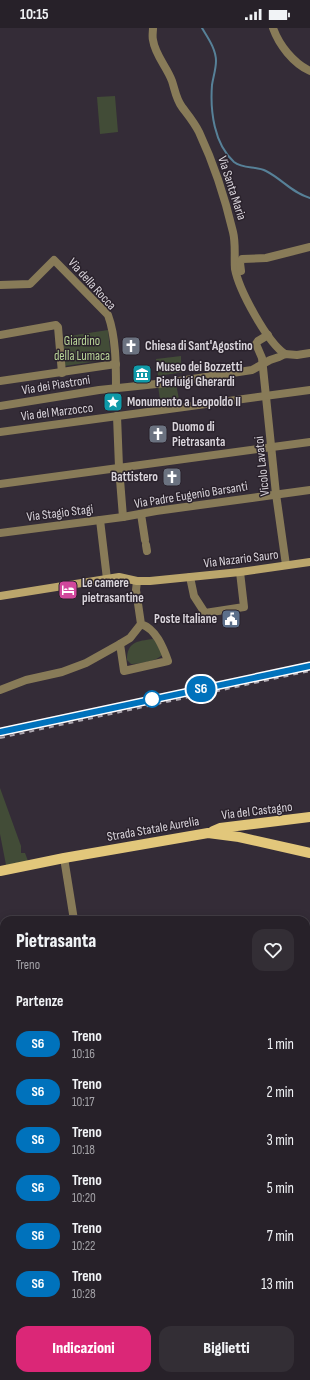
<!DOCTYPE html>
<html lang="it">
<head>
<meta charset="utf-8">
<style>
  body { margin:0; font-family:"Sofia Sans Condensed",sans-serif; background:#332e35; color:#f1f3f6; height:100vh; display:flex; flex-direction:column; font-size:15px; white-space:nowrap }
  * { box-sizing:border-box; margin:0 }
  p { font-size:13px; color:#a4a3a8 }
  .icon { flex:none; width:22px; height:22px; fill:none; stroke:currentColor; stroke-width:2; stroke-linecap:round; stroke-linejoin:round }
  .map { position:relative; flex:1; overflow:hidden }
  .sheet { position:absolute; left:0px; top:888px; width:310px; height:464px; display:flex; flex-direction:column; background:#272129; border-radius:12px 12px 0 0; box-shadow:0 2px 10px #0003,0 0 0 1px #433e46 }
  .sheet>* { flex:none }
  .badge { padding:0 8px; border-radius:13px; font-size:14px; line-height:26px }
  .map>.badge { position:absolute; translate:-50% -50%; box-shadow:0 0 0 2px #fff }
  h2 { padding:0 16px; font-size:15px; line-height:36px }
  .round { display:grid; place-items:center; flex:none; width:42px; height:42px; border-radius:12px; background:#332e35 }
  .head { display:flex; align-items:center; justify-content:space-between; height:68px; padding:0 16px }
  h1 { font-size:19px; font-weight:800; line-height:30px }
  .button { display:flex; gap:8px; margin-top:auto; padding:8px 16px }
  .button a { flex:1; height:46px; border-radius:12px; background:#db2777; color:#fff; font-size:16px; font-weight:800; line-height:46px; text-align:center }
  .button a+a { background:#332e35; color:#f1f3f6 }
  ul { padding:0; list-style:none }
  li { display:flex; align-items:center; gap:12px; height:48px; padding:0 16px }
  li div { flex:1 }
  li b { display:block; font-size:15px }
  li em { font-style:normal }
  li .badge { min-width:44px; font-weight:700; text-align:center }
  .status { display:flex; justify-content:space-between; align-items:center; height:28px; padding:0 20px; background:#272129; direction:ltr }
  .status svg { height:11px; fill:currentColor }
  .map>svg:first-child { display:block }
</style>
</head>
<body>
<div class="status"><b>10:15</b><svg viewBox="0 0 49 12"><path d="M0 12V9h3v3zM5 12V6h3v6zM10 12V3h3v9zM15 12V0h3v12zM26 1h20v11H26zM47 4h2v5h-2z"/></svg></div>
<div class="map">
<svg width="310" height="1352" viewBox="0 0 310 1352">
  <rect width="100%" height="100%" fill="#342c37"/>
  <g fill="#424c37">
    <path d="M115,68l3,36 -18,2 -3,-37z"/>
    <path d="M108,302l3,29 -46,7 -2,-29z"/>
    <path d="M181,328v12h3v4l-26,4 -2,-17z"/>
    <path d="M176,356l4,20 -19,2 -3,-20z"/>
    <path d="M153,611l7,8 2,8c-5,6 -23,9 -31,9l-4,-4c0,-18 10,-19 26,-21z"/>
    <path d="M0,760l21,58v7h4l3,8 -22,4 -6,-31z"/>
  </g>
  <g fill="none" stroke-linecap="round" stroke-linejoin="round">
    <path stroke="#578198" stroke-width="2" d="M202,0c6,10 14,21 14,33 0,8 -3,17 -4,24 -2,26 2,59 22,77 9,7 22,4 32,9 16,8 26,22 44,27"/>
    <g stroke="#887b58" stroke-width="8">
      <path d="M153,0c0,4 -1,8 0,12 2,15 14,27 19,41 3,9 4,18 10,26 6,8 12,15 17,25 15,32 26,66 34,100 3,12 1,25 2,37 4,21 32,73 50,85"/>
      <path d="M273,0c6,17 20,35 37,43"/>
      <path d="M241,243l-1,-8 2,-4 24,-1 44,-11"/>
      <path d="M0,257l30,-1 24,-24 54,55c8,22 8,50 8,73"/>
      <path d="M0,307l56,-10 2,2 4,46"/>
      <path d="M268,307l-10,6 -2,3 6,14 14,136 10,71"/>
      <path d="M0,353l116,-17"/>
      <path d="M0,378l99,-16 67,-7 86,-13 18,-10 9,-3 6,-3 12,1 13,-2"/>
      <path d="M117,388l2,51 4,50"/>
      <path d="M0,404l310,-42"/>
      <path d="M0,456l310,-42"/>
      <path d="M141,486l4,26"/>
      <path d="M100,492l7,59"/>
      <path d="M0,505l123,-16 33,-6 154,-21"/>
      <path d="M146,517l1,6"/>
      <path d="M190,549l4,19 11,17 39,-6 -4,-35"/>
      <path d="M137,553l-1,9 5,34 -11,14 -10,6 4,27 44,-10c-5,-14 -12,-32 -27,-37"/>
      <path d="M0,662l26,-10 36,-8 24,-9 34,-19"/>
      <path d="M64,830l10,62"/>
      <path d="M0,1050h4"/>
      <path d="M306,1158l4,-1"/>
      <path d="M0,1170h4"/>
      <path d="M4,1281l-2,12 2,6"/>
      <path d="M27,1348l1,4"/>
      <path d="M122,1348l1,4"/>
      <path d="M215,1348l1,4"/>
    </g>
    <path stroke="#bba66c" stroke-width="8" d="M0,568l119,-19 18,4h13l90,-9 70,-10"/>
    <g stroke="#e2c77b" stroke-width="10">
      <path d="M213,803l7,-3 90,-11"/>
      <path d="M0,843l64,-13 144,-25 31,4 71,16"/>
    </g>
    <g stroke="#aea8b0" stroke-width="2" stroke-dasharray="5 5" stroke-linecap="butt">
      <path d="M0,704l230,-49"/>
      <path d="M0,710l310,-67"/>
    </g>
  </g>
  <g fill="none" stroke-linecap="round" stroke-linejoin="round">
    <g stroke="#fff" stroke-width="9">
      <path id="line" d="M0,704l310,-66"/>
    </g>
    <use href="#line" stroke="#0072bc" stroke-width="6"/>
  </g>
  <defs>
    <g id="church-square" transform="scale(1)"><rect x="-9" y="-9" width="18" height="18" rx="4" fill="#6b7280" stroke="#2a222c"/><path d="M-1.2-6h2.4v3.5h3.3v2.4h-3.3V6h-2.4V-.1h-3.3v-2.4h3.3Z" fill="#fff"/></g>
    <g id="museum-square" transform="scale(1)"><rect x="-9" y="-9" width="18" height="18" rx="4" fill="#0f9aa8" stroke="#2a222c"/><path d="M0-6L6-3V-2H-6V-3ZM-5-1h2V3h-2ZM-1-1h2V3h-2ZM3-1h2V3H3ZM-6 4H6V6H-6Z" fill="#fff"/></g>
    <g id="sight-square" transform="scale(1)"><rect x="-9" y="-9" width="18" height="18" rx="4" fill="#0f9aa8" stroke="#2a222c"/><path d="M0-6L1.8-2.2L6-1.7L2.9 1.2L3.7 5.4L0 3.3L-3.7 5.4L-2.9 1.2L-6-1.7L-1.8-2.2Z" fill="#fff"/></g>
    <g id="hotel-square" transform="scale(1)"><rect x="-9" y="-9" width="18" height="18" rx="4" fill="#d1479c" stroke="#2a222c"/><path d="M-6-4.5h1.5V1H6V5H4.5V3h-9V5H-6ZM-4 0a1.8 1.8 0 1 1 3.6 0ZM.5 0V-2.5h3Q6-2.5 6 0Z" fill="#fff"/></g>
    <g id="civic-square" transform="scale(1)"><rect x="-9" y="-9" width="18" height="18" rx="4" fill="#5c6f8a" stroke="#2a222c"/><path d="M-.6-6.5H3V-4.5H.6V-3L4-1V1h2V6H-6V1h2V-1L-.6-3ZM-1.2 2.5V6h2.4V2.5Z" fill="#fff"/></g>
  </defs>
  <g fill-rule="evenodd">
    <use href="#church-square" x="131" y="318"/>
    <use href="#museum-square" x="142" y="346"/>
    <use href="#sight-square" x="113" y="374"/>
    <use href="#church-square" x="158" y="406"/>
    <use href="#church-square" x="172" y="449"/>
    <use href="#hotel-square" x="68" y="562"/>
    <use href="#civic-square" x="231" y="591"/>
  </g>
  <circle fill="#fff" stroke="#0072bc" stroke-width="2" cx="152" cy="671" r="8"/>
  <g text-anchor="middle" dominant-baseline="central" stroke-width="3" stroke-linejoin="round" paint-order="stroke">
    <g font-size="13" fill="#d9d4db" stroke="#2a222c">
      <text transform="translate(232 160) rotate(72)">Via Santa Maria</text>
      <text transform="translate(92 256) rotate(48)">Via della Rocca</text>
      <text transform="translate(56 357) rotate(-9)">Via dei Piastroni</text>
      <text transform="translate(57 384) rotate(-7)">Via del Marzocco</text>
      <text transform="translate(262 438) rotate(-96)">Vicolo Lavatoi</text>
      <text transform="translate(191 467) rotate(-9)">Via Padre Eugenio Barsanti</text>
      <text transform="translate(60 485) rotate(-7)">Via Stagio Stagi</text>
      <text transform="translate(241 531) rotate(-7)">Via Nazario Sauro</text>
      <text transform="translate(257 783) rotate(-7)">Via del Castagno</text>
      <text transform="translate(153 801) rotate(-10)">Strada Statale Aurelia</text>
    </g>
    <g font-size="13" fill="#b9d598" stroke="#2a222c">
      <text x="82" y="313">Giardino<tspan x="82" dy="15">della Lumaca</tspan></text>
    </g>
    <g font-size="13" font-weight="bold" fill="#d9d4db" stroke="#2a222c" text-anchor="start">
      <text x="145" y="318">Chiesa di Sant'Agostino</text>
      <text x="156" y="339">Museo dei Bozzetti<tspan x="156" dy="15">Pierluigi Gherardi</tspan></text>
      <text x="127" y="374">Monumento a Leopoldo II</text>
      <text x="172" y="399">Duomo di<tspan x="172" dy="15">Pietrasanta</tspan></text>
      <text x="158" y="449" text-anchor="end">Battistero</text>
      <text x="82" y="555">Le camere<tspan x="82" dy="15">pietrasantine</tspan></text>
      <text x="217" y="591" text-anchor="end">Poste Italiane</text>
    </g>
  </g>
</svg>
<b class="badge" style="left:201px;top:661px;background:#0072bc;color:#fff">S6</b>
<section class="sheet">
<div class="head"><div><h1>Pietrasanta</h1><p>Treno</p></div><a class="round"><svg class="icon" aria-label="heart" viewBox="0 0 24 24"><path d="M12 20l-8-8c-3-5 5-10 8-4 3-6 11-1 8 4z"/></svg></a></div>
<h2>Partenze</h2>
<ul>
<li><span class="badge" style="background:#0072bc;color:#fff">S6</span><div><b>Treno</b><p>10:16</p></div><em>1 min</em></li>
<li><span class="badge" style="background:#0072bc;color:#fff">S6</span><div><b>Treno</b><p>10:17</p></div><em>2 min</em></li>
<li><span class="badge" style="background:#0072bc;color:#fff">S6</span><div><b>Treno</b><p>10:18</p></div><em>3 min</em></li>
<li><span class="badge" style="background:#0072bc;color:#fff">S6</span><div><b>Treno</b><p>10:20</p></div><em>5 min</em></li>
<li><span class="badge" style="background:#0072bc;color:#fff">S6</span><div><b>Treno</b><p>10:22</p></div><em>7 min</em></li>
<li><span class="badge" style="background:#0072bc;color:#fff">S6</span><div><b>Treno</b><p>10:28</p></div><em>13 min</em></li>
</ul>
<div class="button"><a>Indicazioni</a><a>Biglietti</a></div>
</section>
</div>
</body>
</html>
